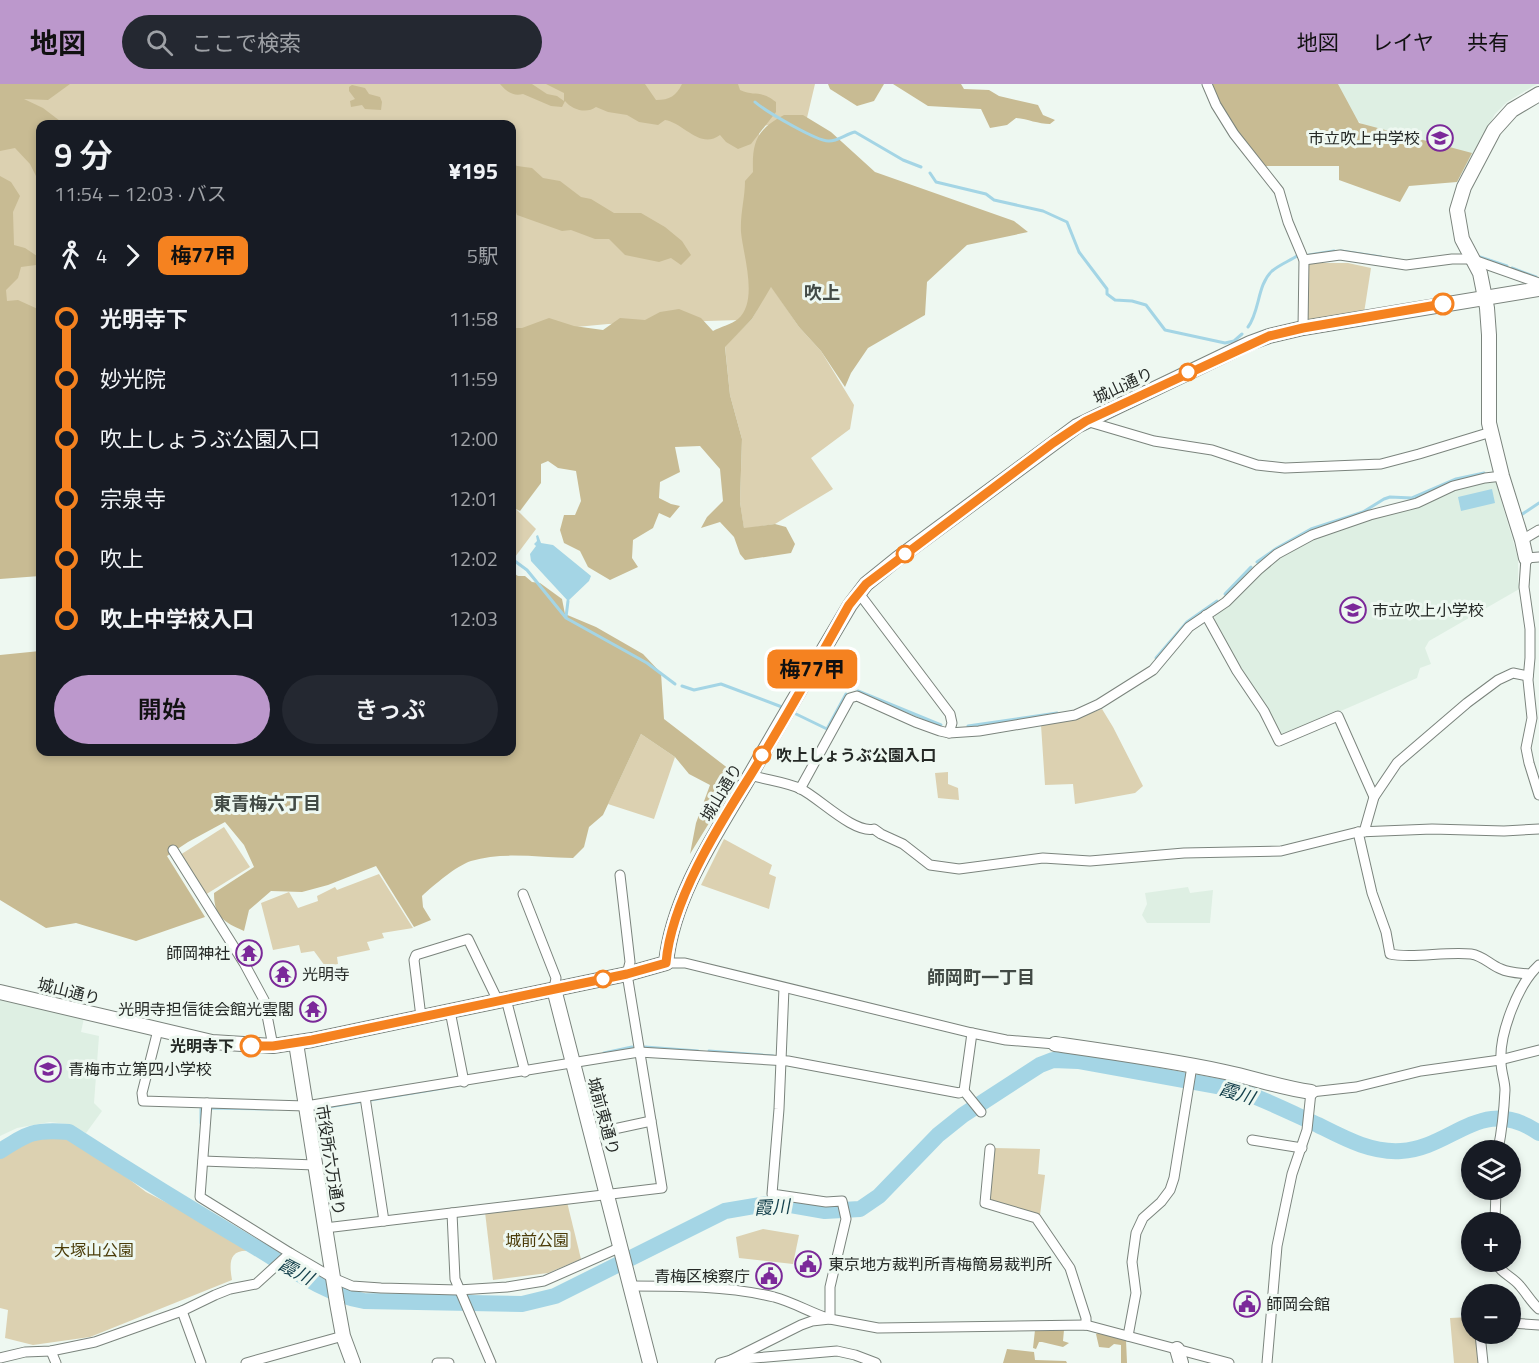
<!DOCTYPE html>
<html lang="ja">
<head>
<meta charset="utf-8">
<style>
  body { margin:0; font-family:"Titillium Web","Noto Sans JP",sans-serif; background:#242831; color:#f1f3f6; height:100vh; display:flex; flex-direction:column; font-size:22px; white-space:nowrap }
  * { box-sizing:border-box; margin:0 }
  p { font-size:20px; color:#9ea1a6 }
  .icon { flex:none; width:33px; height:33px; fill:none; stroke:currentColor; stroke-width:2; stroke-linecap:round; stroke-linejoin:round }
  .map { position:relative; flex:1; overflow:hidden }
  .panel { position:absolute; left:36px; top:36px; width:480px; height:636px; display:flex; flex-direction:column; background:#171b24; border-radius:12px; box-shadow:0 3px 9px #0003 }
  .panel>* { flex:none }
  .badge { padding:0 12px; border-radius:9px; font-size:21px; line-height:39px }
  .fabs { position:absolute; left:1461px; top:1056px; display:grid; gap:12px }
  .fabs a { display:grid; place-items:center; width:60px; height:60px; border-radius:50%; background:#171b24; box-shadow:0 3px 9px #0003; font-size:30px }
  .map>.badge { position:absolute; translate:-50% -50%; box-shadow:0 0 0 3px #fff }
  .legs { display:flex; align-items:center; gap:9px; height:66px; padding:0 18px; font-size:20px }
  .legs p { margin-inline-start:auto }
  .head { display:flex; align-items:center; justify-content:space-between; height:102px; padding:0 18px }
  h1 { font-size:33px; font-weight:600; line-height:45px }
  .action { display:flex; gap:12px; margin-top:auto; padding:12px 18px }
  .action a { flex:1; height:69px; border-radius:36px; background:#bc98cc; color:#111; font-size:24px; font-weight:600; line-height:69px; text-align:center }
  .action a+a { background:#242831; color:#f1f3f6 }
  ul { padding:0 18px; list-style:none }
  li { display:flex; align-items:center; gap:21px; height:60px; font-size:22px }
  li i { display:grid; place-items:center; width:9px; height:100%; margin:0 8px; background:currentColor }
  li i::after { content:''; width:15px; height:15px; margin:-8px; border:4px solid; border-radius:50%; background:#171b24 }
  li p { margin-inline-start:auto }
  li:first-child i { background:linear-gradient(#0000 50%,currentColor 0) }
  li:last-child i { background:linear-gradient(currentColor 50%,#0000 0) }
  header { display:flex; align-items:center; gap:36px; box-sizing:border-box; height:84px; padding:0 30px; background:#bc98cc; color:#111 }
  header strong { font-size:28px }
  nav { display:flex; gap:33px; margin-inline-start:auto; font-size:21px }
  .search { width:420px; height:54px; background:#242831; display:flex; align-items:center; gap:15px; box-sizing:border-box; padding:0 21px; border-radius:33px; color:#9ea1a6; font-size:22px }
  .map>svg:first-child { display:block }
</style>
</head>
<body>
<header>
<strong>地図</strong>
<div class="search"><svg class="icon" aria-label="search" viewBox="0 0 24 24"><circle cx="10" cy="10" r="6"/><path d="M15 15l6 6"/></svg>ここで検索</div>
<nav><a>地図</a><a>レイヤ</a><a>共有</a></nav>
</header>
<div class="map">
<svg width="1539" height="1279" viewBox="0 0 1539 1279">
  <rect width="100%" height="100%" fill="#eef8f1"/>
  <g fill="#deefe3">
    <path d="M1333,0h204l-30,18 -12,12 -38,68 -15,-6 -89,-58z"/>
    <path d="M1493,396l3,3 22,75v24l3,6 -92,53 -4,7 6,16 -11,4 -3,10 -134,58 -4,-1 -17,-36 -21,-30 -27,-49 1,-5 66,-59 33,-17 147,-51z"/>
    <path d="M1188,803l2,6 23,-3 -3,33h-63l-5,-8 5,-11 -2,-11z"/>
    <path d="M0,916l84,18 -3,14 18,4 -5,67 8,8 -16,22 -19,-9 -17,-2 -33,6 -17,8z"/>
  </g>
  <g fill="#dcd1b1">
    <path d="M0,0h815l-9,38 -47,4 1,177 11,-17 28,41 22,24 33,54 -4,24 -39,29 22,31 -58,35 -31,5 -4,-27 2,-63 -12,-44 -5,-49 27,-27 5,-9 -17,10 -132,4 -96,9v-209h-472v187l-40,-2z"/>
    <path d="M1309,179h39l23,5 -7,45 -54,9 -4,-4v-52z"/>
    <path d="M512,421l24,24 -24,32z"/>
    <path d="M1102,625l11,18 30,59 -8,7 -60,11 -2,-20 -28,1 -4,-60 30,-5z"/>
    <path d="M641,650l34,23 -21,62 -46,-15z"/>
    <path d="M948,688v12l10,4 1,12 -21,-2 -3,-25z"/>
    <path d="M224,743l26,40 -45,28 -25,-40z"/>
    <path d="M724,755l48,26 -3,9 7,3 -7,32 -68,-24z"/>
    <path d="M379,790l34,54 -31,5 2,5 -17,4 3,8 -33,7 1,7 -13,2 -11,-15 -13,2 -2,-8 -26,5 -12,-47 28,-11 9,16 20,-7 -1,-5 18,-9 2,3z"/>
    <path d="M49,1046l20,4 77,58 107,55 -3,4c-21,-2 -21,12 -18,29l-142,57 -57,8 -28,-7 3,-28 -8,-2v-156l30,-21z"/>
    <path d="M993,1064l47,1 -2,25 7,1 -5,40 -51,-14z"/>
    <path d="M567,1118l14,57 -33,14 -55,7 -8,-68z"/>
    <path d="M763,1145l36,6 -6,29 -54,-6 -3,-21z"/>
    <path d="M1471,1233l1,17h3l4,29h-25l-4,-45z"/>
  </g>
  <g fill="#c8bb93">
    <path d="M0,0h70l-22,16 -24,-1 19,9 21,16h-24v60l-10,-20 -15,-16 -15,3z"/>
    <path d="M500,0h32l15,10 10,2 7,5v-8l-18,-9h99l11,16c14,0 20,-4 26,-16h56l2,6c15,7 19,-1 36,12v10l-25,32 -13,5 -12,-7 -6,-7c-20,15 -36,-12 -55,-15l-7,5 -19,-3 -12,-7 -19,-3 -12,-5c-9,7 -24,3 -31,-6l-3,6 -11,-1 -28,-12c-10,3 -17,-3 -23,-10z"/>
    <path d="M828,0h56l-10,17 -17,5 -27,-17z"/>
    <path d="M893,0h68l3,5 25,1 10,6 39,9 5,10 12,5 -5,4c-12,0 -22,-5 -34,-6l-9,7 -17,3 -9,-19 -53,-3z"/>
    <path d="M1211,0h127l21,39 113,30 -15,29 -48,4 -9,16 -61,-22v-14h-75c-21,-26 -39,-51 -53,-82z"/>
    <path d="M352,1l13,3 4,6 11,3 2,5 -1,8 -16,-1 -3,-4 -11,2 -1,-6 5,-2 -6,-8v-4z"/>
    <path d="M784,31h19l28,17 44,40 139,49 14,11 -61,13 -40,37 -2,33 -57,33 -17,25 -6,14 -24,-36 -22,-24 -28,-40 -19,32 -27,28 5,48 12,44 -2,63 4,26 31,-4 11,3 9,17 -4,9 -46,7 -5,-6 -6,-17 -14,-15 -19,6 6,-11 16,-16 -3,-32 -20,-23 -25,1 5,25 -20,10 -1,16 12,6 9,2 -10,12 -11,-5 -6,15 -20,12 -1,18 6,9 -28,13 -22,-13 -8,-16 -16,-8 -4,-13 4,-15h11l6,-14 -5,-30 -18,-3 -10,-7 -7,3v19l-21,28 -8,-4v-179h10l27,-10 25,8 29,4 17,-12 25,2 15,-8 19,-3 22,9 12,13c7,-4 19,-7 25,-12 21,-18 5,-64 3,-87 -1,-18 4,-34 4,-51l8,-9c-1,-30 3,-42 31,-57z"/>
    <path d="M512,79l5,3 15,2 11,10 17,3 21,16 10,2 23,14h27l24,14 17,14 9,14 -10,10 -10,-7 -12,4 -34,-7 -16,-16h-14l-24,-9 -9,1 -45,-16 -5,-14z"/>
    <path d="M0,92l11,6 9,14 -7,16 1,33 11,3 12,8 -1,9 -15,2 -3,11 -12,12 1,11 11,-1 22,10v266l-40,3z"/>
    <path d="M512,488l6,4h7l7,6 8,1 22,16 3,15 31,13 47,27 18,19 3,46 74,57 -48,78 6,-31 14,-38 -21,-11 -14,-17 -34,-23 -38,81 -14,12 -5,20 -11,11c-33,0 -70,-7 -102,3 -15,5 -37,24 -49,35l1,11 8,13 -17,7 -38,-61 -48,19 -26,7 -31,-1 -22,19 -5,21c-20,-9 -30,-14 -30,-38l40,-26 -10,-22 -19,-23 -37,20 -21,14 38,61 -69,24 -60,-18 -30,5 -46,-28v-245l40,-4v101h472z"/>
    <path d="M1035,1246h29l-1,11 6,2 -6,4 -21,-5h-3l-3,7 -3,-1z"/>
    <path d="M1098,1249l28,7 1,23h-6v-18l-7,-1 -5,4 -10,-1 -3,-13z"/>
    <path d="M1007,1265l27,3 1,8 31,1 1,2h-64z"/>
  </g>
  <g fill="#a4d5e5">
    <path d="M1492,405l3,14 -34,8 -3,-14z"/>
    <path d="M538,451l3,8 12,2 38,31 -2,5 -21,20 -37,-40 -1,-7 6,-8 -2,-2 3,-3 -1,-5z"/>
  </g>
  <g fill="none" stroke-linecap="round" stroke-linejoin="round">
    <g stroke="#a4d5e5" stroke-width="3">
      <path d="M755,18c10,9 63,40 74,39 9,0 17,-7 26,-9l48,28 18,7"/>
      <path d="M930,89l6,9 50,12 8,6 49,11 24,11 12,30 28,37v5l8,6 17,1 14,4 19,25 60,13 9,-2 8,-7"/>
      <path d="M1341,167l40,6"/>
      <path d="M1309,171l25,-4"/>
      <path d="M1480,173l27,9"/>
      <path d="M1512,184l24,9"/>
      <path d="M1248,243c12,-16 9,-42 24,-56 7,-6 17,-10 25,-15"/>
      <path d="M1521,431l18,-12"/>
      <path d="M512,475l15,11 39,48 81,45 28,21"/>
      <path d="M1257,478l20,-14 34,-19 52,-17 21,-13 6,-2 22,1 44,-19 28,-6"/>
      <path d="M1225,510l26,-27"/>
      <path d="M566,533l2,-16"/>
      <path d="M1156,574l31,-36 30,-21"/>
      <path d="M682,602l12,4 27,-6 61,23"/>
      <path d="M858,607l83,34"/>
      <path d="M794,629l33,16 19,-35"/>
      <path d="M968,642l89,-13"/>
      <path d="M645,963l53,4"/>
      <path d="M709,967l64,5"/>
      <path d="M604,969l28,-6"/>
      <path d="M310,1026l139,-23"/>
      <path d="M201,1039v-15l72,1"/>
    </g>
    <path stroke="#a4d5e5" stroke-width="16" d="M0,1067c28,-18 34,-22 69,-19 62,40 125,79 188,116 33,20 68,46 107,53l158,3 33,-8 170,-85 41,-7h19l40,7 35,-2 19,-13 59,-61 25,-20 77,-50 13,-5 25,1 160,29c28,10 54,23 80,35 26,13 53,28 83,26 52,-3 81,-58 138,-18"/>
    <g stroke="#7b847d" stroke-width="11">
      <g id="street">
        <path d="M1207,0l9,21 18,29 45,57 9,31 16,38 -1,68"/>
        <path d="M1304,176l36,-5 66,10 46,-6h19l68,24"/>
        <path d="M1086,337l68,20 58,9 45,15 28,3 96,-4 38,-10 72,-22"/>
        <path d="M1522,456l17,-10"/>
        <path d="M1539,473l-13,1 -2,29 6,42v29l-2,22 4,38 -6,30 3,15 10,32"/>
        <path d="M858,508l92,122 2,9 -3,10"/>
        <path d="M1206,531l31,56 27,40 15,30 59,-25 36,81"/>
        <path d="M750,691c16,5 36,7 51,14 18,9 53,45 73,40l7,5 22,10 27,21 29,4 84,-11 47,3 94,-8 97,-2 77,-19 74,-3 72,2 35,-2"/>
        <path d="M800,705l50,-91 7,-2 58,26 25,9 9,2 30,-2 96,-16 24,-11 54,-34 36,-43 37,-25 32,-32 19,-16 35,-19 58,-20 47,-12 36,-17 32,-8 17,-2"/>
        <path d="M1358,748l14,61 14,39 4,22c22,5 56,-3 81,0 13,2 19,11 30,15 8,4 19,4 28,5"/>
        <path d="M1364,748l10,-35 23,-34 70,-60 31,-23 15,-7 15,3"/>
        <path d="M173,766l71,113 20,37 9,46"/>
        <path d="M523,810l33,84 -2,11"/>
        <path d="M666,879h19l287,70 34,7 49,4"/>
        <path d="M506,915l19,73"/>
        <path d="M450,927l14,71"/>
        <path d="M421,933l-7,-57 2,-5 52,-16 30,62"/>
        <path d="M158,946l-16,63 1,8 163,5 333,-54 149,9 171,32 5,-2 17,21"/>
        <path d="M964,1007l8,-58"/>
        <path d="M365,1013l19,124"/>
        <path d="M207,1019l-7,94 90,56 43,25 19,8 29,2 77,2 49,-3 37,-6 77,-34"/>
        <path d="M591,1050l60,-13"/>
        <path d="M1252,1056l50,8"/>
        <path d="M990,1065l-5,54 51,15 34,50 16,50v7"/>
        <path d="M1498,1066c4,-20 6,-39 7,-60 0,-9 -4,-18 -4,-28 -2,-28 17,-78 38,-97"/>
        <path d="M203,1077l112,4"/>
        <path d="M452,1129l3,66 36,84"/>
        <path d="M1495,1138l1,-32"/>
        <path d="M325,1144l337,-40 -35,-214 3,-12 -10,-87"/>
        <path d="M1496,1178c5,12 16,14 24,24 7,8 11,16 19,23"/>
        <path d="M631,1202c47,0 97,0 143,11 19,5 37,16 56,22v-32l16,-68 -4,-18 -16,1 -54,-8 7,-85 5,-121"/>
        <path d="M182,1227l19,52"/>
        <path d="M1510,1239l29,2"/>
        <path d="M1480,1250l3,29"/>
        <path d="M1128,1252l8,-43 -4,-31 4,-29 7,-15 18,-16 9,-12 4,-12 18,-112"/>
        <path d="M51,1267l5,12"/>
        <path d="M0,1274l25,-6 26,-1 44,-9 87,-31 33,-16 15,-6 26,-5 34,-31"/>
        <path d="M731,1276l70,-35 11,-4 18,-2 48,9 208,-3 143,38"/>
        <path d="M246,1279l97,-27"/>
        <path d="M437,1279h12"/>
        <path d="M720,1279l11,-3 106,-9 18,4 21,8"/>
        <path d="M1267,1279l10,-117 15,-72 15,-44 4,-38 45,-5 65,-16 79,-11 39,-10"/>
      </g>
    </g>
    <g stroke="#7b847d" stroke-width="16">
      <g id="secondary">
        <path d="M1526,474l-4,-18 -20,-64 -13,-53v-88l-2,-27 -7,-35 -18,-34 -5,-29 7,-23 30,-57 18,-20 27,-16"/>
        <path d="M554,905l96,374"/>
        <path d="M0,908l212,50 61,4 39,-6 138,-29 177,-37 39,-11c7,-69 52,-132 86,-191 32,-56 65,-111 98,-167l16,-21 31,-25 180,-133 173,-83 19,-7 34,-8 236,-39"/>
        <path d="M296,959l41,260 6,33 10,27"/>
        <path d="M1055,960c56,8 114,16 170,28 29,6 56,16 86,20"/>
        <path d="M1177,1265l4,14"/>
      </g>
    </g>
    <use href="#street" stroke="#fff" stroke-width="9"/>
    <use href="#secondary" stroke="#fff" stroke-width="14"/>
  </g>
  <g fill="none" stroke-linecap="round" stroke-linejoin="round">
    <g stroke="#fff" stroke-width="14">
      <path id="line-1" d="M251,962h22l39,-6 315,-66 39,-11c5,-61 51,-135 84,-187 35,-56 67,-114 99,-171l17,-21 187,-141 33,-22 183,-85 34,-8 140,-24"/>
    </g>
    <use href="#line-1" stroke="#f58220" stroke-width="9"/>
  </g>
  <defs>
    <g id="school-ring" transform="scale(1.35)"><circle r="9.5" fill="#eef8f1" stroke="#7b2999" stroke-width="1.5"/><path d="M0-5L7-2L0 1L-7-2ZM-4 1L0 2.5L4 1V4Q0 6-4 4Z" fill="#7b2999"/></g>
    <g id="temple-ring" transform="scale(1.35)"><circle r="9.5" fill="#eef8f1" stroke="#7b2999" stroke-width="1.5"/><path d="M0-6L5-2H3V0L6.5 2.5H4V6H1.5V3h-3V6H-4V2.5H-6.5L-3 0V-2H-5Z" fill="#7b2999"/></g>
    <g id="civic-ring" transform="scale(1.35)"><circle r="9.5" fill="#eef8f1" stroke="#7b2999" stroke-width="1.5"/><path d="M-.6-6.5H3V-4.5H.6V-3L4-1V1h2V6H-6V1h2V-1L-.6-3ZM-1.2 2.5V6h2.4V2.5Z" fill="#7b2999"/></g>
  </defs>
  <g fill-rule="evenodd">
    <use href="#school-ring" x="1440" y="54"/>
    <use href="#school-ring" x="1353" y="526"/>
    <use href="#temple-ring" x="249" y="869"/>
    <use href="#temple-ring" x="283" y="890"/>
    <use href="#temple-ring" x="313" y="925"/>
    <use href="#school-ring" x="48" y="985"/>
    <use href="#civic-ring" x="808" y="1180"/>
    <use href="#civic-ring" x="769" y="1192"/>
    <use href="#civic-ring" x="1247" y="1220"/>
  </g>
  <g fill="#fff" stroke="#f58220" stroke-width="3">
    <circle cx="1443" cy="220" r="10"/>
    <circle cx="1188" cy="288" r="8"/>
    <circle cx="905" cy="470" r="8"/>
    <circle cx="762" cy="671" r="8"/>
    <circle cx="603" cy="895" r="8"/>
    <circle cx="251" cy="962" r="10"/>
  </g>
  <g text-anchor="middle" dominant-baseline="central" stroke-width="6" stroke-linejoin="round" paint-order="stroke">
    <g font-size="16" fill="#252926" stroke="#eef8f1" text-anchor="start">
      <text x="1420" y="54" text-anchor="end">市立吹上中学校</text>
      <text x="1372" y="526">市立吹上小学校</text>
      <text x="230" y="869" text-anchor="end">師岡神社</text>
      <text x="302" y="890">光明寺</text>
      <text x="294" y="925" text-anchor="end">光明寺担信徒会館光雲閣</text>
      <text x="68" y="985">青梅市立第四小学校</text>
      <text x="828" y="1180">東京地方裁判所青梅簡易裁判所</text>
      <text x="750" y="1192" text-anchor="end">青梅区検察庁</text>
      <text x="1266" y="1220">師岡会館</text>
    </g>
    <g font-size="16" fill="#252926" stroke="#eef8f1">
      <text transform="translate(1123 301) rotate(-25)">城山通り</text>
      <text transform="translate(721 708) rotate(-59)">城山通り</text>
      <text transform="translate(69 907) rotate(14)">城山通り</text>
      <text transform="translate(604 1032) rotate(75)">城前東通り</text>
      <text transform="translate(331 1076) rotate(81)">市役所六万通り</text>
    </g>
    <g font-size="16" font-weight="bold" fill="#252926" stroke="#eef8f1" text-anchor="start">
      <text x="776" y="671">吹上しょうぶ公園入口</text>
      <text x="234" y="962" text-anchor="end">光明寺下</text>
    </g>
    <g font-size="16" fill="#4b3c09" stroke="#eef8f1">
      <text x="537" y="1156">城前公園</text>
      <text x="94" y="1166">大塚山公園</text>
    </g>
    <g font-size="18" font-weight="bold" fill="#424a45" stroke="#eef8f1">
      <text x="822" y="208">吹上</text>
      <text x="267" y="719">東青梅六丁目</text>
      <text x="981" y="893">師岡町一丁目</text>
    </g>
    <g font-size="18" font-style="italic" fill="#133f4b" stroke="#eef8f1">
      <text transform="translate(1237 1009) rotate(17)">霞川</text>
      <text transform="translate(772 1123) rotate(-3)">霞川</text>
      <text transform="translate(296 1187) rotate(28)">霞川</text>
    </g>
  </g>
</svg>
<div class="fabs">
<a><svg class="icon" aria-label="layers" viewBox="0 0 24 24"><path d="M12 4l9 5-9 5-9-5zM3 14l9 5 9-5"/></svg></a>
<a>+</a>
<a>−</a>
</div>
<b class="badge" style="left:812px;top:585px;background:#f58220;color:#111">梅77甲</b>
<section class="panel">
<div class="head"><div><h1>9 分</h1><p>11:54 – 12:03 · バス</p></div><b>¥195</b></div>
<div class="legs"><svg class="icon" aria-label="walk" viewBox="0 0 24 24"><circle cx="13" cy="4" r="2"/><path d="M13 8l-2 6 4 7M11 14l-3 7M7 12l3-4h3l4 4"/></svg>4<svg class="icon" aria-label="forward" viewBox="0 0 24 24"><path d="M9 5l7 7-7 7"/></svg><b class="badge" style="background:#f58220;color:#111">梅77甲</b><p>5駅</p></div>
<ul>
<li><i style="color:#f58220"></i><b>光明寺下</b><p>11:58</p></li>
<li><i style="color:#f58220"></i><span>妙光院</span><p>11:59</p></li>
<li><i style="color:#f58220"></i><span>吹上しょうぶ公園入口</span><p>12:00</p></li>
<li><i style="color:#f58220"></i><span>宗泉寺</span><p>12:01</p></li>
<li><i style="color:#f58220"></i><span>吹上</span><p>12:02</p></li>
<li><i style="color:#f58220"></i><b>吹上中学校入口</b><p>12:03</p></li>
</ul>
<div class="action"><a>開始</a><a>きっぷ</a></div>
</section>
</div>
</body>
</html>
